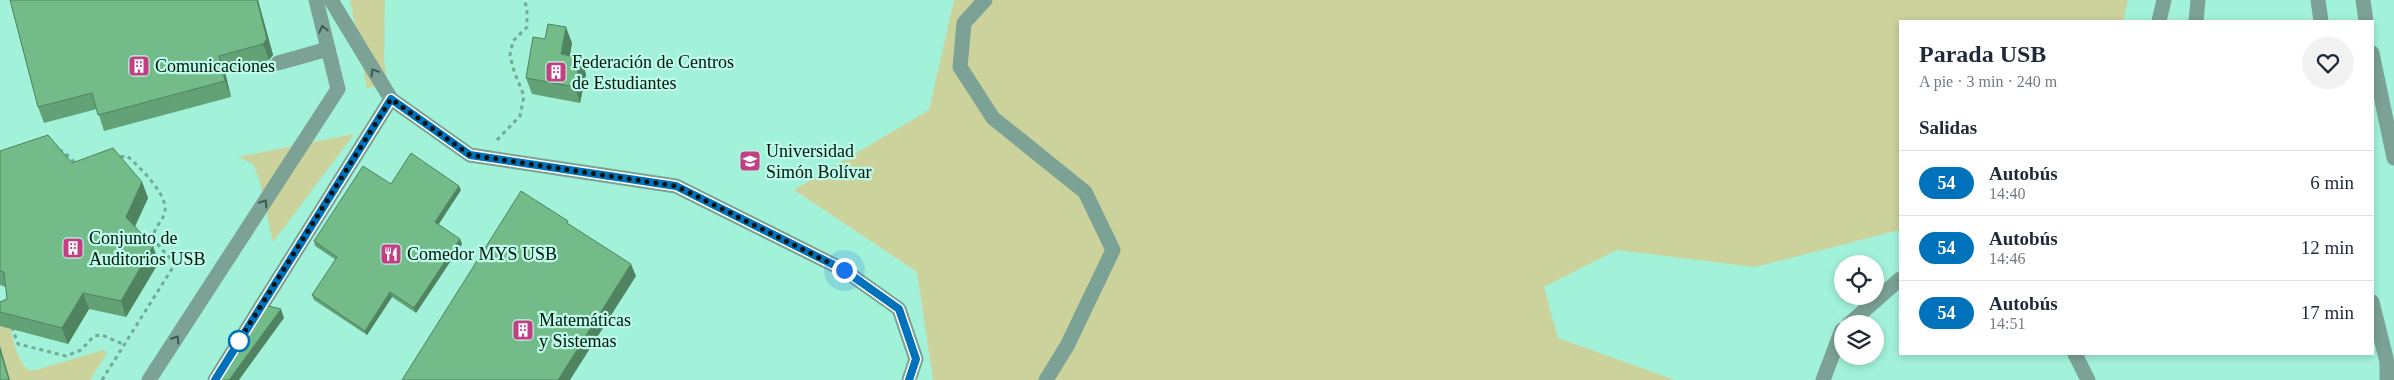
<!DOCTYPE html>
<html lang="es">
<head>
<meta charset="utf-8">
<style>
  body { margin:0; font-family:"Times New Roman",serif; background:#f2f2f3; color:#1f2937; height:100vh; display:flex; flex-direction:column; font-size:19px; white-space:nowrap }
  * { box-sizing:border-box; margin:0 }
  p { font-size:16px; color:#747a83 }
  .icon { flex:none; width:28px; height:28px; fill:none; stroke:currentColor; stroke-width:2; stroke-linecap:round; stroke-linejoin:round }
  .map { position:relative; flex:1; overflow:hidden }
  .sheet { position:absolute; left:1899px; top:20px; width:475px; height:335px; display:flex; flex-direction:column; background:#fff; border-radius:0px; box-shadow:0 2px 8px #0003 }
  .sheet>* { flex:none }
  .badge { padding:0 10px; border-radius:16px; font-size:18px; line-height:32px }
  .buttons { position:absolute; left:1834px; top:255px; display:grid; gap:10px }
  .buttons a { display:grid; place-items:center; width:50px; height:50px; border-radius:50%; background:#fff; box-shadow:0 2px 8px #0003; font-size:25px }
  .you { position:absolute; width:25px; height:25px; margin:-12px; border:4px solid #fff; border-radius:50%; background:#1a73e8; box-shadow:0 0 0 8px #1a73e833 }
  .map>.badge { position:absolute; translate:-50% -50%; box-shadow:0 0 0 2px #fff }
  h2 { padding:0 20px; font-size:19px; line-height:45px }
  .round { display:grid; place-items:center; flex:none; width:52px; height:52px; border-radius:26px; background:#f2f2f3 }
  .head { display:flex; align-items:center; justify-content:space-between; height:85px; padding:0 20px }
  h1 { font-size:24px; font-weight:700; line-height:38px }
  ul { padding:0; list-style:none }
  li { display:flex; align-items:center; gap:15px; height:65px; padding:0 20px; border-top:1px solid #e0e1e3 }
  li div { flex:1 }
  li b { display:block; font-size:19px }
  li em { font-style:normal }
  li .badge { min-width:55px; font-weight:700; text-align:center }
  .map>svg:first-child { display:block }
</style>
</head>
<body>
<div class="map">
<svg width="2394" height="380" viewBox="0 0 2394 380">
  <rect width="100%" height="100%" fill="#a2f2d9"/>
  <g fill="#ccd29c">
    <path d="M350,0h35l-1,58 3,26 -20,4z"/>
    <path d="M954,0h1174l-5,21h-223v209l-145,37 -138,-17 -73,37 14,51 117,42h-742l-16,-108 -123,-82 135,-80z"/>
    <path d="M354,134l-81,108 -14,-63 -6,-15 -15,-7z"/>
    <path d="M0,303c14,20 10,49 28,67h8l67,-20 4,3 -17,27h-80l-10,-34z"/>
  </g>
  <g fill="none" stroke-linecap="round" stroke-linejoin="round">
    <g stroke="#6fab98" stroke-width="3" stroke-dasharray="4 4" stroke-linecap="butt">
      <path d="M497,140l23,-24 4,-20 -10,-25 -4,-16 3,-14 14,-14v-19l-3,-8"/>
      <path d="M59,151h4l13,13"/>
      <path d="M12,327l6,17 48,12 15,-6 13,-14 8,-1 23,10"/>
      <path d="M102,380l73,-116 -21,-24c-2,-13 9,-17 11,-29 3,-16 -26,-45 -38,-55l-9,1"/>
    </g>
    <g stroke="#7ba295" stroke-width="15">
      <path d="M985,0l-21,23 -4,44 33,51 92,74 28,58 -46,96 -21,34"/>
      <path d="M2318,0l3,21"/>
      <path d="M2363,0l3,21"/>
      <path d="M2159,21l5,-21"/>
      <path d="M2196,21l2,-21"/>
      <path d="M2372,53l22,105"/>
      <path d="M278,63l50,-14"/>
      <path d="M391,99l79,56 206,31 168,84 55,39 17,50 -7,21"/>
      <path d="M2372,302l15,60v18"/>
      <path d="M1849,324l51,-45"/>
      <path d="M2075,354l13,26"/>
      <path d="M149,380l189,-291 -22,-89"/>
      <path d="M215,380l176,-281 -60,-99"/>
      <path d="M1823,380l19,-50"/>
    </g>
  </g>
  <g fill="#63a176">
    <path d="M10,0h248l15,55 -4,5 -44,12 6,25 -127,34 -7,-22 -53,14 -6,-16z"/>
    <path d="M572,43l-2,13 10,2 6,16 -6,29 -48,-9 -6,-16z"/>
    <path d="M0,151l72,12 70,19 6,16 -13,28 24,36 -33,55 -37,-8 -21,35 -68,-18v-24l7,-3 -1,-12 -6,-2z"/>
    <path d="M461,190l-23,34 22,15 2,5 -46,69 -24,-16 -25,38 -53,-35 -2,-5 24,-35 -21,-14 -1,-5z"/>
  </g>
  <g fill="#508360">
    <path d="M257,0h1l15,55 -4,5 -6,-16z"/>
    <path d="M566,27l6,16 -5,27 -6,-16z"/>
    <path d="M219,56l6,16 6,25 -6,-16z"/>
    <path d="M580,58l6,16 -6,29 -5,-16z"/>
    <path d="M142,182l6,16 -16,35 -6,-16z"/>
    <path d="M459,186l2,4 -24,37 -2,-5z"/>
    <path d="M460,239l2,5 -46,69 -2,-5z"/>
    <path d="M153,246l6,16 -33,55 -5,-16z"/>
    <path d="M631,264l5,12 -66,104h-12z"/>
    <path d="M390,292l2,5 -25,38 -2,-4z"/>
    <path d="M83,293l6,16 -21,35 -6,-16z"/>
    <path d="M281,309l3,9 -45,62h-10z"/>
    <path d="M0,346l10,34h-1l-9,-30z"/>
  </g>
  <g fill="#73bb89" stroke="#508360">
    <path d="M10,0h247l10,39 -4,5 -44,12 6,25 -127,34 -6,-22 -54,14z"/>
    <path d="M548,24l18,3 -5,27 19,4 -5,29 -49,-9 7,-41 12,2z"/>
    <path d="M48,135l24,28 41,-15 29,34 -16,35 27,29 -32,55 -38,-8 -21,35 -62,-16v-10l7,-3 -3,-27 -4,-1v-120z"/>
    <path d="M411,153l48,33 -24,36 25,17 -46,69 -24,-16 -25,39 -53,-36 25,-38 -23,-16 49,-75 28,18z"/>
    <path d="M521,191l47,30 -1,2 64,41 -73,116h-156z"/>
    <path d="M264,305l17,4 -52,71h-11l-1,-1z"/>
    <path d="M0,350l9,30h-9z"/>
  </g>
  <defs><path id="oneway-chevron" d="M-2-3.5L2.5 0L-2 3.5" fill="none" stroke-width="1.6" stroke-linecap="round" stroke-linejoin="round" transform="scale(1.25)"/></defs>
  <g stroke="#3e5a51">
    <use href="#oneway-chevron" transform="translate(323 29) rotate(-103)"/>
    <use href="#oneway-chevron" transform="translate(374 72) rotate(-121)"/>
    <use href="#oneway-chevron" transform="translate(264 203) rotate(-57)"/>
    <use href="#oneway-chevron" transform="translate(176 339) rotate(-57)"/>
  </g>
  <g fill="none" stroke-linecap="round" stroke-linejoin="round">
    <g stroke="#fff" stroke-width="11">
      <path id="line" d="M215,380l176,-281 79,56 206,31 168,84 55,39 17,50 -7,21"/>
    </g>
    <use href="#line" stroke="#0072bc" stroke-width="8"/>
    <path stroke="#00130d" stroke-width="5" stroke-dasharray="0 9" d="M239,341l-4,6 156,-248 79,56 206,31 168,84"/>
  </g>
  <defs>
    <g id="building-square" transform="scale(1.125)"><rect x="-9" y="-9" width="18" height="18" rx="4" fill="#c33e82" stroke="#bdfce8"/><path d="M-4-6H4V6H1V3H-1V6H-4ZM-2.5-4.3h1.7v1.8h-1.7ZM.8-4.3h1.7v1.8H.8ZM-2.5-1h1.7V.8h-1.7ZM.8-1h1.7V.8H.8Z" fill="#fff"/></g>
    <g id="university-square" transform="scale(1.125)"><rect x="-9" y="-9" width="18" height="18" rx="4" fill="#c33e82" stroke="#bdfce8"/><path d="M0-5L7-2L0 1L-7-2ZM-4 1L0 2.5L4 1V4Q0 6-4 4Z" fill="#fff"/></g>
    <g id="restaurant-square" transform="scale(1.125)"><rect x="-9" y="-9" width="18" height="18" rx="4" fill="#c33e82" stroke="#bdfce8"/><path d="M-5-6h1v4h1v-4h1v4h1v-4h1v5L-1.5 .5V6h-2V.5L-5-1ZM5-6V6H3V1.5H1.5Q1.5-4 5-6Z" fill="#fff"/></g>
  </defs>
  <g fill-rule="evenodd">
    <use href="#building-square" x="139" y="66"/>
    <use href="#building-square" x="556" y="72"/>
    <use href="#university-square" x="750" y="161"/>
    <use href="#building-square" x="73" y="248"/>
    <use href="#restaurant-square" x="391" y="254"/>
    <use href="#building-square" x="523" y="330"/>
  </g>
  <circle fill="#fff" stroke="#0072bc" stroke-width="2.5" cx="239" cy="341" r="10"/>
  <g text-anchor="middle" dominant-baseline="central" stroke-width="4.5" stroke-linejoin="round" paint-order="stroke">
    <g font-size="18" fill="#00130d" stroke="#bdfce8" text-anchor="start">
      <text x="572" y="62">Federación de Centros<tspan x="572" dy="21">de Estudiantes</tspan></text>
      <text x="155" y="66">Comunicaciones</text>
      <text x="766" y="151">Universidad<tspan x="766" dy="21">Simón Bolívar</tspan></text>
      <text x="89" y="238">Conjunto de<tspan x="89" dy="21">Auditorios USB</tspan></text>
      <text x="407" y="254">Comedor MYS USB</text>
      <text x="539" y="320">Matemáticas<tspan x="539" dy="21">y Sistemas</tspan></text>
    </g>
  </g>
</svg>
<div class="buttons">
<a><svg class="icon" aria-label="locate" viewBox="0 0 24 24"><circle cx="12" cy="12" r="6"/><path d="M12 2v4M12 18v4M2 12h4M18 12h4"/></svg></a>
<a><svg class="icon" aria-label="layers" viewBox="0 0 24 24"><path d="M12 4l9 5-9 5-9-5zM3 14l9 5 9-5"/></svg></a>
</div>
<div class="you" style="left:844px;top:270px"></div>
<section class="sheet">
<div class="head"><div><h1>Parada USB</h1><p>A pie · 3 min · 240 m</p></div><a class="round"><svg class="icon" aria-label="heart" viewBox="0 0 24 24"><path d="M12 20l-8-8c-3-5 5-10 8-4 3-6 11-1 8 4z"/></svg></a></div>
<h2>Salidas</h2>
<ul>
<li><span class="badge" style="background:#0072bc;color:#fff">54</span><div><b>Autobús</b><p>14:40</p></div><em>6 min</em></li>
<li><span class="badge" style="background:#0072bc;color:#fff">54</span><div><b>Autobús</b><p>14:46</p></div><em>12 min</em></li>
<li><span class="badge" style="background:#0072bc;color:#fff">54</span><div><b>Autobús</b><p>14:51</p></div><em>17 min</em></li>
</ul>
</section>
</div>
</body>
</html>
